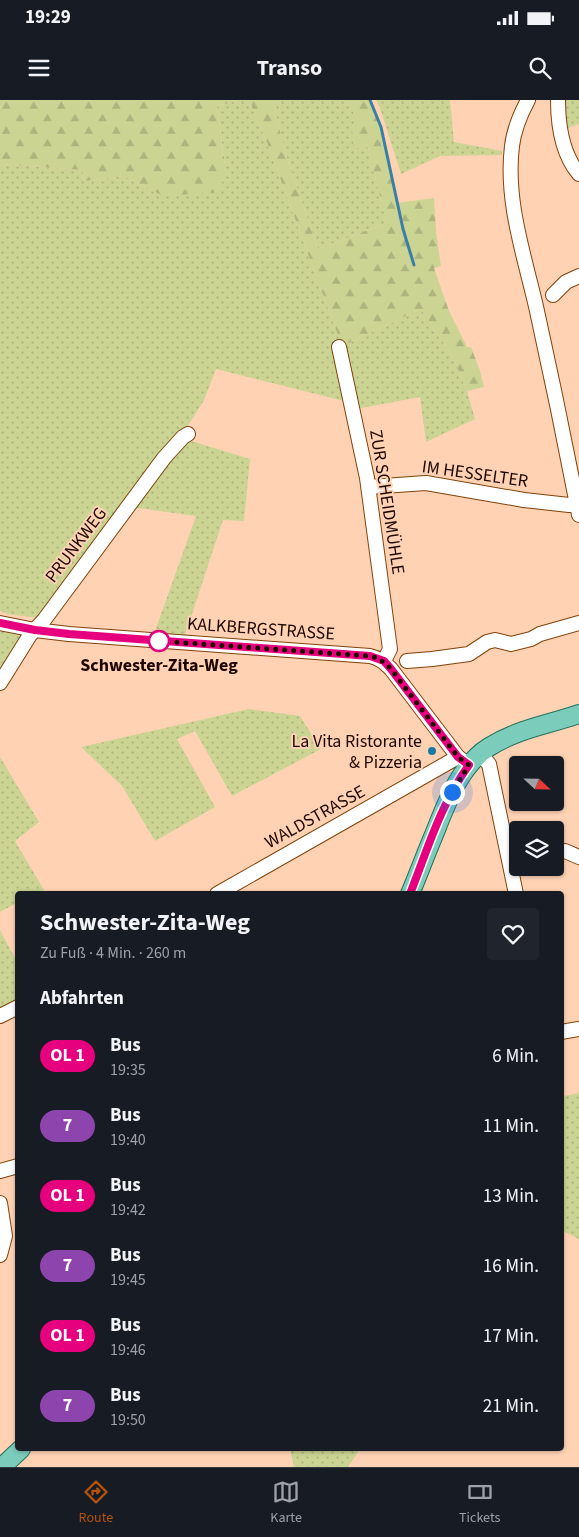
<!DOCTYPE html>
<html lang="de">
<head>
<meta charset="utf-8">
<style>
  body { margin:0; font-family:"Source Sans 3",sans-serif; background:#20242c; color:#f1f3f6; height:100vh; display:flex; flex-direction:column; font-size:19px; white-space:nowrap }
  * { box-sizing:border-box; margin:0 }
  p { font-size:16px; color:#9ea1a6 }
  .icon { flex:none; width:28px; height:28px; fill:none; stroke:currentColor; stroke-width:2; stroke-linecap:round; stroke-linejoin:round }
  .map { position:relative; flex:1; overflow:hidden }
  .sheet { position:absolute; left:15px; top:791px; width:549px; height:560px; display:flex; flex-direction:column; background:#171b24; border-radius:5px; box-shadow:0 1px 4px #0004 }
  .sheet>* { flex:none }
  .badge { padding:0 10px; border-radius:16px; font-size:18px; line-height:32px }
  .needle { width:32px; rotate:112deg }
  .tools { position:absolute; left:509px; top:656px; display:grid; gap:10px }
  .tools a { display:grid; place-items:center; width:55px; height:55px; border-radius:5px; background:#171b24; box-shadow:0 1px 4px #0004; font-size:25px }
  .you { position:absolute; width:25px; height:25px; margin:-12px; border:4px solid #fff; border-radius:50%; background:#1a73e8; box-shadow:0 0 0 8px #1a73e833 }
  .map>.badge { position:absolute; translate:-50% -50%; box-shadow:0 0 0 2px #fff }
  h2 { padding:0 25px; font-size:19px; line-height:45px }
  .round { display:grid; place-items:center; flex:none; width:52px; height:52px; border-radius:5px; background:#20242c }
  .summary { display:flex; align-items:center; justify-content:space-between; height:85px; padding:0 25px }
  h1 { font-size:24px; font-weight:700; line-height:38px }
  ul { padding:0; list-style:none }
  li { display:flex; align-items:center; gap:15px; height:70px; padding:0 25px }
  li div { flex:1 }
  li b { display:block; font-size:19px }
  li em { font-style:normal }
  li .badge { min-width:55px; font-weight:700; text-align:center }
  .status { display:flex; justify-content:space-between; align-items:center; height:35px; padding:0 25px; background:#171b24; direction:ltr }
  .status svg { height:14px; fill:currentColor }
  header { display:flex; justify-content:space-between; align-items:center; height:65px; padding:0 25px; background:#171b24; font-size:22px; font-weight:700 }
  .tab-bar { display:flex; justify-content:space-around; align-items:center; height:70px; border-top:1px solid #363941; background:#171b24; font-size:14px; color:#9ea1a6 }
  .tab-bar a { display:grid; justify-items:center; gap:2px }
  .tab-bar .current { color:#b45309 }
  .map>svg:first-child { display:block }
</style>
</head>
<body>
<div class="status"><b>19:29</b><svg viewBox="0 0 49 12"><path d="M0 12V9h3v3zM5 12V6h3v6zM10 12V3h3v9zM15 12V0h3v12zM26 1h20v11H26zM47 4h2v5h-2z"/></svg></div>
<header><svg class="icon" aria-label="menu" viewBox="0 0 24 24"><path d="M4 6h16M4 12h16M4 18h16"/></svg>Transo<svg class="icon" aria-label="search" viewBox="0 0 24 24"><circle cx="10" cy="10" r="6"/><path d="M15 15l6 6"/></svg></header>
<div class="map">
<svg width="579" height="1367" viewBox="0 0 579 1367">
  <defs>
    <pattern id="grass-dots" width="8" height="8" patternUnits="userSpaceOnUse" patternTransform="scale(1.25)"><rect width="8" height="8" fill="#cbd493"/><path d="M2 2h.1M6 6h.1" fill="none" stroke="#aeb47d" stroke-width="1.8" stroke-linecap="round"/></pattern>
    <pattern id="forest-firs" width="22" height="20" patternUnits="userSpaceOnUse" patternTransform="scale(1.25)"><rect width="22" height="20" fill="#cbd493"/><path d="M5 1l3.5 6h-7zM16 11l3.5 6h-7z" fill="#aeb47d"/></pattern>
  </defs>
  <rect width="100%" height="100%" fill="#ffd2b4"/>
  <g fill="url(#grass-dots)">
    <path d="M240,0h9l19,45 74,201 79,-37 32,48 14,34 8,28 -49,23 -6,-45 -64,12 -8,-7 -132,-33 -12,31 -18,29 -146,189 -33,-4 -7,-3v-447l82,6 3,11 39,-5 39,20 63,-24 -9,-66z"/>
    <path d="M273,0h73l13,22 -5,26 13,-3 20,78 -69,26 -34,-100z"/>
    <path d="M376,0h74l4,42 48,9v4l-62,1 -39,18 -21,-66z"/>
    <path d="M561,0h18v24l-16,6z"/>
    <path d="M185,339l65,20 -6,62 -21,-1 -39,118 -30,-4 42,-118 -65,-9z"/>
    <path d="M0,529l22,4 2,3 -24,41z"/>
    <path d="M249,609l51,7 21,33 -89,47 -37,-65 -18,8 38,68 -60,34 -33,-55 -41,-39z"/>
    <path d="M0,657l39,65 -24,19 29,49 -8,4h-18l-1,9 -17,9z"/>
    <path d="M0,830l17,32v37l-17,9z"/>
    <path d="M579,993v146l-18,-9v-128l3,-6z"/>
    <path d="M290,1349h70l-12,18h-54z"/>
  </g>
  <g fill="url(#forest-firs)">
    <path d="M0,0h240l-23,6 9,66 -7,20 -56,4 -39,-20 -39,5 -3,-11 -82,-6z"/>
    <path d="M249,0h24l11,49 34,100 69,-26 -20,-78 -13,4 -2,-20 7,-7 -13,-22h25l9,27 17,76 37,-5 2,34 5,34 -7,2 15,43 18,36h4l9,24 4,16 -17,4 -14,-34 -32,-48 -79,37 -74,-201z"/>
  </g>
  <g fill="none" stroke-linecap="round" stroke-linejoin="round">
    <path stroke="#3a80a5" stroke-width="3" d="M370,0l11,27 22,102 11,36"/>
    <g stroke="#814209" stroke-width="16">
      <g id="minor">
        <path d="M528,0c-8,15 -14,29 -16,46 -7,56 13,111 25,165 15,68 29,136 42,204"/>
        <path d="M558,0c0,25 4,54 21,74"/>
        <path d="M553,195l13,-13 13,-6"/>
        <path d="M339,247l28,131 23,171 -6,12"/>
        <path d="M369,387l57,-4 98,17 45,5 8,-1"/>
        <path d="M0,523l35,7 34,4 301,22c9,2 14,6 21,13l67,88 11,8"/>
        <path d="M407,561l25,-2 37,-5 18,-12 8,-2 16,4 20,-5 9,-5 39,-11"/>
        <path d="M0,583l30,-48 14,-15 120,-162 19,-21 5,-3"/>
        <path d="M480,654l9,10 27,130"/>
        <path d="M565,751l14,6"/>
        <path d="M217,794l241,-137"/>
        <path d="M0,916l18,-9"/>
        <path d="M561,932l18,-3"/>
        <path d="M0,1071l18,-5"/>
        <path d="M0,1103l5,33 -5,19"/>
      </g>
    </g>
    <g stroke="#22715c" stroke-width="20">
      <g id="major">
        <path d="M410,794c8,-19 15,-38 23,-57 13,-32 26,-71 56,-90 29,-18 58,-22 90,-33"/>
        <path d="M2,1367l19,-18"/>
      </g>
    </g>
    <use href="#minor" stroke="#fff" stroke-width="14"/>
    <use href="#major" stroke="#7cccbb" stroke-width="18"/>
  </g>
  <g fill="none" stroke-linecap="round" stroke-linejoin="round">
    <g stroke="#fff" stroke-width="11">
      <path id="line" d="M0,523l35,7 34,4 301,22 14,5 7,8 67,88 11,8c-28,38 -42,86 -59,129"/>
    </g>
    <use href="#line" stroke="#e6007e" stroke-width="8"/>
    <path stroke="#1e0600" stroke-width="5" stroke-dasharray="0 9" d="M159,541l211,15c9,2 14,6 21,13l67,88 11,8 -17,27"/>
  </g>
  <circle fill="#fff" stroke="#e6007e" stroke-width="2.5" cx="159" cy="541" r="10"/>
  <circle fill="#197aa6" stroke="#ffd2b4" stroke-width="2" cx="432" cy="651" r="5"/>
  <g text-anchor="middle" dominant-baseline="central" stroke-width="4" stroke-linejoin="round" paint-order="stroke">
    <g font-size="18" fill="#1e0600" stroke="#ffd2b4">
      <text transform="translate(475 374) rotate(8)">IM HESSELTER</text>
      <text transform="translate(387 402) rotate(81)">ZUR SCHEIDMÜHLE</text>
      <text transform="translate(76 445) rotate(-53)">PRUNKWEG</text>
      <text transform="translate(261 529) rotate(4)">KALKBERGSTRASSE</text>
      <text transform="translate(315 717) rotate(-29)">WALDSTRASSE</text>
    </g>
    <g font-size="18" font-weight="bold" fill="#1e0600" stroke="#ffd2b4">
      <text x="159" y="565">Schwester-Zita-Weg</text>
    </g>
    <g font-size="18" fill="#1e0600" stroke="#ffd2b4" text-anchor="end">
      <text x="422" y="641">La Vita Ristorante<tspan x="422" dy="21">&amp; Pizzeria</tspan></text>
    </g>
  </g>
</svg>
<div class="tools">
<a><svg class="needle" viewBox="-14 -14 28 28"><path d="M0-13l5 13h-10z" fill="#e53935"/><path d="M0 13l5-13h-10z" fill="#9ea1a6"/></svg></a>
<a><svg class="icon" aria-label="layers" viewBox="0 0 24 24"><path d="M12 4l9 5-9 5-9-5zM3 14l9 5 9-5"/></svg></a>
</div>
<div class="you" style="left:452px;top:692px"></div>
<section class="sheet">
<div class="summary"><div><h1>Schwester-Zita-Weg</h1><p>Zu Fuß · 4 Min. · 260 m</p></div><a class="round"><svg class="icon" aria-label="heart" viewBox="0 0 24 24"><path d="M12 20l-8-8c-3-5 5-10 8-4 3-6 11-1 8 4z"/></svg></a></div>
<h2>Abfahrten</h2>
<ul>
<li><span class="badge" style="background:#e6007e;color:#fff">OL 1</span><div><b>Bus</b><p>19:35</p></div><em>6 Min.</em></li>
<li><span class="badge" style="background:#8e44ad;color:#fff">7</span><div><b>Bus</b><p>19:40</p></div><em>11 Min.</em></li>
<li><span class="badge" style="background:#e6007e;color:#fff">OL 1</span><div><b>Bus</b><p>19:42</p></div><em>13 Min.</em></li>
<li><span class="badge" style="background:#8e44ad;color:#fff">7</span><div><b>Bus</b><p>19:45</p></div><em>16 Min.</em></li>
<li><span class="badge" style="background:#e6007e;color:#fff">OL 1</span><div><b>Bus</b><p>19:46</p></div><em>17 Min.</em></li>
<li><span class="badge" style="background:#8e44ad;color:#fff">7</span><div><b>Bus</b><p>19:50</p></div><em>21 Min.</em></li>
</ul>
</section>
</div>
<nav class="tab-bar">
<a class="current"><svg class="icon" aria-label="directions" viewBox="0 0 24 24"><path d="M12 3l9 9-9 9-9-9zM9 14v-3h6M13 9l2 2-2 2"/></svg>Route</a>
<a><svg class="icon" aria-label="map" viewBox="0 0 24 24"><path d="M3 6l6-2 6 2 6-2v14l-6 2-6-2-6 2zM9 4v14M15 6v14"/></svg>Karte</a>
<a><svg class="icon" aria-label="tickets" viewBox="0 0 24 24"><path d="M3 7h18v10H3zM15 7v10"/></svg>Tickets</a>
</nav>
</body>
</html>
